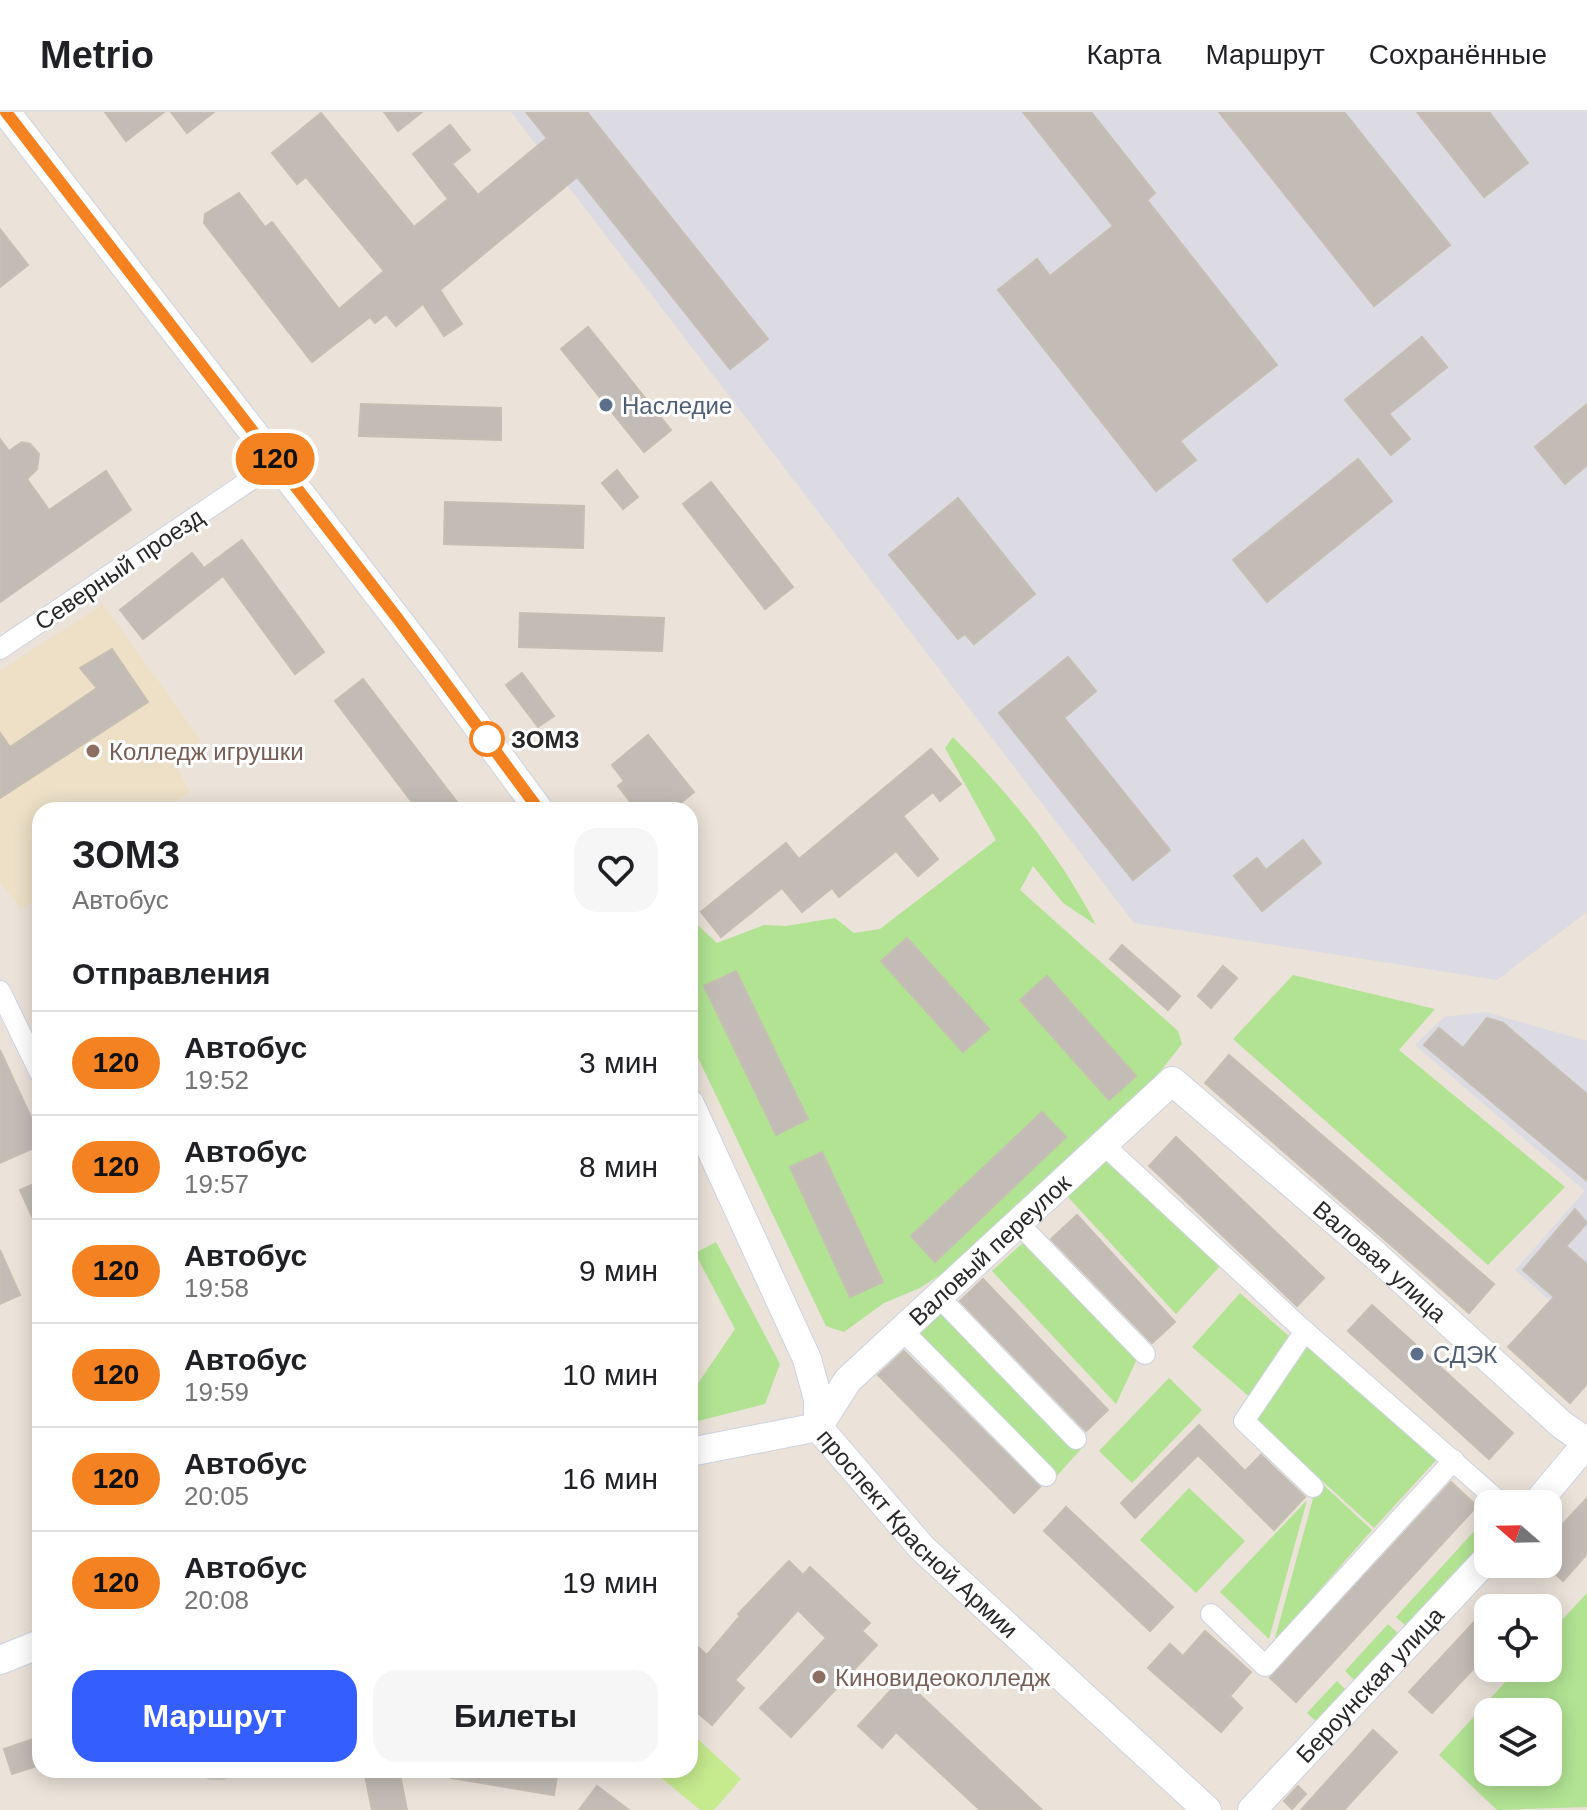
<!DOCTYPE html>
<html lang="ru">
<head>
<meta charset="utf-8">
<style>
  body { margin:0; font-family:Helvetica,sans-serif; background:#f6f6f6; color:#202124; height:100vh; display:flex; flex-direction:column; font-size:30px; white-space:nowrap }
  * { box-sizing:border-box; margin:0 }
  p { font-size:26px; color:#757577 }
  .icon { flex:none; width:44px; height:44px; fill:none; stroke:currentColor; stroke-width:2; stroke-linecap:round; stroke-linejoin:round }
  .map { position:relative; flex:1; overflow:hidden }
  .sheet { position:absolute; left:32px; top:690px; width:666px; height:976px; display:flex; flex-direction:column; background:#fff; border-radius:24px; box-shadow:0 4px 20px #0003 }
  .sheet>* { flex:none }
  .badge { padding:0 16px; border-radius:26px; font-size:28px; line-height:52px }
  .needle { width:52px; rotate:290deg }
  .tools { position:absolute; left:1474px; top:1378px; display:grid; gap:16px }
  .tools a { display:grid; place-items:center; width:88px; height:88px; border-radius:16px; background:#fff; box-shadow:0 4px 20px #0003; font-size:40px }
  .map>.badge { position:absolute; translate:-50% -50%; box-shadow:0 0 0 4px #fff }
  h2 { padding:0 40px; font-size:30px; line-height:72px }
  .round { display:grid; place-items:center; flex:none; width:84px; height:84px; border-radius:24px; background:#f6f6f6 }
  .headline { display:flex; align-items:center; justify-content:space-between; height:136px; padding:0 40px }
  h1 { font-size:38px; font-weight:700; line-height:60px }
  .primary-button { display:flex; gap:16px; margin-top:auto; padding:16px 40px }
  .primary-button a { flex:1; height:92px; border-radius:24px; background:#345efd; color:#fff; font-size:32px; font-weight:700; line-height:92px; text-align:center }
  .primary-button a+a { background:#f6f6f6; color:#202124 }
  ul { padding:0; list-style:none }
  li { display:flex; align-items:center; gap:24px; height:104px; padding:0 40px; border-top:2px solid #e0e0e0 }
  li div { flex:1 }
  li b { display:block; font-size:30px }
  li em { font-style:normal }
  li .badge { min-width:88px; font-weight:700; text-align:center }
  header { display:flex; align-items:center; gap:48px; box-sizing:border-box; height:112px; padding:0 40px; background:#fff; border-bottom:2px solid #e0e0e0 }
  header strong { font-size:38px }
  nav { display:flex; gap:44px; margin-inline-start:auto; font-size:28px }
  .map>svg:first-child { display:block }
</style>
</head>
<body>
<header>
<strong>Metrio</strong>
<nav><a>Карта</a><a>Маршрут</a><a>Сохранённые</a></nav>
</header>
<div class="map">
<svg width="1587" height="1698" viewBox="0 0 1587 1698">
  <rect width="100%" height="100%" fill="#ebe2d9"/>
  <g fill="#dcdae3">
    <path d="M511,0h1076v800l-90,68 -363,-57z"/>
    <path d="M1486,900l101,29v292l-72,-63 70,-79 -170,-146 29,-28z"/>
  </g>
  <path fill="#ede0c7" d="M103,492l98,137 -28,19 17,32 -25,18h-125v86l-19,13 -21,-27v-211z"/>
  <g fill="#b1e393" fill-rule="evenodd">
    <path d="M953,625c56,57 106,116 143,188l-33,-22 -30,-37 -13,24 158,141 4,13 -47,59 -57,45 -114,111 -44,29 -36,15 -40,29 -18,-6 -136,-285v-58l4,-2 -4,-7v-56l27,25 47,-18 22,1 49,-8 19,15 26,-4 116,-89 -51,-92z"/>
    <path d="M1293,863l142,34 -36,41 166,137 -77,78 -255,-226z"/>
    <path d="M1109,1046l111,108 -44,48 -109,-118z"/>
    <path d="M1025,1129l112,118 -21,45 -124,-133z"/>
    <path d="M716,1130l64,122 -15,40 -75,19v-28l45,-66 -40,-76z"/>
    <path d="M1240,1181l52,46 -40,60 -60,-52z"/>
    <path d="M937,1196l144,141 -26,29 -142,-146z"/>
    <path d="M1306,1226l132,120 -64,70 -122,-111z"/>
    <path d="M1169,1266l33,32 -70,73 -33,-32z"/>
    <path d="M1318,1368l54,50 -98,112z"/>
    <path d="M1189,1376l56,53 -49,52 -56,-53z"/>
    <path d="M1307,1388l-38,139 -49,-47z"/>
    <path d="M1488,1404v29l-78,85 -14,-13z"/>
    <path d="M1587,1481v214l-90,3 -58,-55 79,-87h30v-33zM1488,1600h60v60h-60z"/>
    <path d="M1388,1512l15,14 -44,47 -14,-14z"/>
    <path d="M1337,1569l13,13 -29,32 -14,-13z"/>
  </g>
  <path fill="#c6eb8e" d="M690,1620l51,47 -27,31h-14l-48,-40h38z"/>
  <path fill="#d7d2cb" d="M189,1658h57l-22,10h-14z"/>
  <g fill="#c3bcb6" stroke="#c6beb3" stroke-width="2">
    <path d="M105,0h59l-38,29z"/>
    <path d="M171,0h43l-27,21z"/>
    <path d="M384,0h38l-24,19z"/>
    <path d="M526,0h61l181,227 -38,30 -153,-192 -137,113 22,34 -18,12 -21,-32 -27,22 -10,-12 -11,9 -5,-6 -58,45 -108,-139 1,-9 34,-21 26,34 7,-5 67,87 45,-38 -78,-94 -9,7 -25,-31 49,-40 93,114 34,-28 -35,-45 37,-29 20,25 -18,14 26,31 69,-57z"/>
    <path d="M1023,0h68l64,81 -8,7 130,165 -97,76 16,19 -40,31 -158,-201 39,-31 13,17 63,-50z"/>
    <path d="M1219,0h125l106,133 -76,61z"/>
    <path d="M1417,0h72l39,51 -44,34z"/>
    <path d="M0,117l28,36 -28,22z"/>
    <path d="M588,215l83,103 -27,22 -83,-103z"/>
    <path d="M1422,225l25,30 -58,47 21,25 -19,16 -46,-55z"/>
    <path d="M361,292l140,4v32l-142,-4z"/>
    <path d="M1587,292v61l-22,19 -30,-37z"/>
    <path d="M0,327l9,12 13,-9 8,2 9,10 -2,15 -10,10 22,31 57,-39 25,39 -131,92z"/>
    <path d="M1358,347l34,42 -125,101 -34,-42z"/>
    <path d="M617,358l21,27 -15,12 -21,-26z"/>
    <path d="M711,370l82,105 -28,22 -82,-105z"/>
    <path d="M958,386l77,96 -61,50 -9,-10 -7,5 -69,-84z"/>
    <path d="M445,390l139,4 -1,42 -139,-4z"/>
    <path d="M242,428l82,112 -29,22 -72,-98 -80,63 -23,-29 72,-57 12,15z"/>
    <path d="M520,501l144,5 -2,33 -143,-4z"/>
    <path d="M112,537l36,53 -148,96v-65l10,14 87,-59 -17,-20z"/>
    <path d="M1068,545l28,34 -32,27 106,132 -37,30 -134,-167z"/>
    <path d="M522,561l32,43 -16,11 -32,-42z"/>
    <path d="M363,567l100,131h-45l-83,-109z"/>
    <path d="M648,623l46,57 -22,18h-24l-6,-7 -7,5 -17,-22 6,-5 -12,-16z"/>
    <path d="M931,637l30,35 -21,17 -7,-9 -30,24 35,43 -20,17 -22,-25 -57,46 -7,-9 -30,24 -20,-24 -61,49 -20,-25 85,-69 13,16z"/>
    <path d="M1303,728l18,23 -59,48 -28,-35 23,-18 9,12z"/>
    <path d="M907,826l82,91 -26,23 -82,-91z"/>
    <path d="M1122,833l58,51 -12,14 -58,-51z"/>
    <path d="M1223,854l14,12 -26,30 -13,-12z"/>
    <path d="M736,859l72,148 -32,16 -72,-149z"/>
    <path d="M1047,864l89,100 -27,24 -89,-100z"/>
    <path d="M1487,906l16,5 84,71v87l-163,-136 15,-17 24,20z"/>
    <path d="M0,938l40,87v8l-40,18z"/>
    <path d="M1229,943l265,229 -25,29 -264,-230z"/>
    <path d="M1042,1000l24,25 -131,125 -24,-26z"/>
    <path d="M1176,1025l148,141 -27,28 -148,-140z"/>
    <path d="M822,1040l61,130 -33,15 -60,-130z"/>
    <path d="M40,1069v53l-20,-44z"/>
    <path d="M1575,1097l12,14 -21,23 21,18v120l-17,19 -62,-56 46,-50 -31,-27z"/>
    <path d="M1077,1103l98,107 -23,21 -101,-104z"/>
    <path d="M0,1138l20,45 -20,9z"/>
    <path d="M983,1167l125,131 -22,21 -126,-130z"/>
    <path d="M1372,1193l141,128 -24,26 -141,-128z"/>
    <path d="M904,1239l136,136 -26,26 -136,-138z"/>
    <path d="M1199,1313l46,46 16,-16 44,42 -31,33 -76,-75 -63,63 -14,-15z"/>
    <path d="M1451,1370l26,24 -181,196 -26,-24z"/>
    <path d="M1587,1386v56l-24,27 -15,-14v-27z"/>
    <path d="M1066,1395l107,100 -23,24 -106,-100z"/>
    <path d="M789,1449l14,14 7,-8 60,56 -8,8 15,14 -86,92 -31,-29 66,-70 -28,-28 -63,70 9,8 -32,37 -22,-19v-66l17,15 33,-39 -2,-2z"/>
    <path d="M1488,1495v46l-56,60 -23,-21z"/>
    <path d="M1205,1519l46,41 -21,24 12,12 -21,24 -73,-64 22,-24 13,12z"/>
    <path d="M902,1566l140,132h-62l-84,-78 -14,16 -24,-22z"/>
    <path d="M1373,1618l24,22 -53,58h-43z"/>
    <path d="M40,1625v28l-28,9 -8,-25z"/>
    <path d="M364,1658h35l8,40h-35z"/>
    <path d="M451,1658h107l-4,25 -103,-17z"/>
    <path d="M597,1674l32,24h-50z"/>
    <path d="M1298,1674l8,8 -14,15 -8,-8z"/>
  </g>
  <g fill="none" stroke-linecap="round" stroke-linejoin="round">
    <g stroke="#ced2e1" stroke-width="22">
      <g id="street">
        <path d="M0,537l277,-187"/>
        <path d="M0,879l40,82"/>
        <path d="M1104,1033l195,181 203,178"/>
        <path d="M1018,1111l127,131"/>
        <path d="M937,1183l139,144"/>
        <path d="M902,1218l144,146"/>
        <path d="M1305,1219l-61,90 69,66"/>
        <path d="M1211,1502l54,52 189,-206"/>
      </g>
    </g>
    <g stroke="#ced2e1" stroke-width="30">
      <g id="secondary">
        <path d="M6,0l425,551 108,147"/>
        <path id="s1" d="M690,992l117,255 11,40v28l104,121 285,262"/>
        <path id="s2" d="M818,1315l30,-47 324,-299 202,173 188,171 25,17"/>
        <path d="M690,1340l128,-25"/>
        <path d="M1536,1392l51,-61"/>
        <path d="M0,1548l40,-16"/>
        <path id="s3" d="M1252,1698l236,-252"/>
      </g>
    </g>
    <use href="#street" stroke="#fff" stroke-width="20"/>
    <use href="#secondary" stroke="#fff" stroke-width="28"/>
  </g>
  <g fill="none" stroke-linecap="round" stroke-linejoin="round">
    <g stroke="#fff" stroke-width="18">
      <path id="line" d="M6,0l392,507 141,191"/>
    </g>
    <use href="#line" stroke="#f58220" stroke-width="12"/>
  </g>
  <g fill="#5c6f8a" stroke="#fff" stroke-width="3">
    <circle cx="606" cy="293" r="8"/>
    <circle cx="1417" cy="1242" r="8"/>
  </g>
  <circle fill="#fff" stroke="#f58220" stroke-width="4" cx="487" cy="627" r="16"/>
  <g fill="#8d6e63" stroke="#fff" stroke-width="3">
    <circle cx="93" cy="639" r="8"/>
    <circle cx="819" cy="1565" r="8"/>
  </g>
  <g text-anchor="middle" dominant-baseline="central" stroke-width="6" stroke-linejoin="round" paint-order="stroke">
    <g font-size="24" fill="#4e5e75" stroke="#fff" text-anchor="start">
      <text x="622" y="293">Наследие</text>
      <text x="1433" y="1242">СДЭК</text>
    </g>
    <g font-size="24" fill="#282828" stroke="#fff">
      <text transform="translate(119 457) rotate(-34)">Северный проезд</text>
      <text stroke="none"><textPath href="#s2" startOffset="248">Валовый переулок</textPath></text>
      <text stroke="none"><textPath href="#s2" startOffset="772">Валовая улица</textPath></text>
      <text stroke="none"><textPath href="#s1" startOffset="496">проспект Красной Армии</textPath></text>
      <text stroke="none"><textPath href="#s3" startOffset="172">Бероунская улица</textPath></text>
    </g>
    <g font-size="24" font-weight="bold" fill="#282828" stroke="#fff" text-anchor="start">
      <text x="511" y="627">ЗОМЗ</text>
    </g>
    <g font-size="24" fill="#785e54" stroke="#fff" text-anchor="start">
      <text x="109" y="639">Колледж игрушки</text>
      <text x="835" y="1565">Киновидеоколледж</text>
    </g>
  </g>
</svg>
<div class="tools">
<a><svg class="needle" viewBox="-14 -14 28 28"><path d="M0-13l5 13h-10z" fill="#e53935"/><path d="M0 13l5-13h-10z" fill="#757577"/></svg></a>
<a><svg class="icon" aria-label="locate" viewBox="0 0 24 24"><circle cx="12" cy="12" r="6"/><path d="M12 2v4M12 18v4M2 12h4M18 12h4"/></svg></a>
<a><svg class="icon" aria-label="layers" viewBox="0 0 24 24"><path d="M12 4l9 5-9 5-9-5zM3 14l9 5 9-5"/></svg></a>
</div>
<b class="badge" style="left:275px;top:347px;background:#f58220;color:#111">120</b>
<section class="sheet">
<div class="headline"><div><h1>ЗОМЗ</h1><p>Автобус</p></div><a class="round"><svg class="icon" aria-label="heart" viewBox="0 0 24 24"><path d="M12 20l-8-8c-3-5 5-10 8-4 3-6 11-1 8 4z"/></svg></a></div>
<h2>Отправления</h2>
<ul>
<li><span class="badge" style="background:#f58220;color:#111">120</span><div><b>Автобус</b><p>19:52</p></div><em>3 мин</em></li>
<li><span class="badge" style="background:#f58220;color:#111">120</span><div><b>Автобус</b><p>19:57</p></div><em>8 мин</em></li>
<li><span class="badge" style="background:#f58220;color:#111">120</span><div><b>Автобус</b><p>19:58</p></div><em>9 мин</em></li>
<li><span class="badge" style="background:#f58220;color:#111">120</span><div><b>Автобус</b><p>19:59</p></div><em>10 мин</em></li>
<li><span class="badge" style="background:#f58220;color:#111">120</span><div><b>Автобус</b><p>20:05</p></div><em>16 мин</em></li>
<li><span class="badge" style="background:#f58220;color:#111">120</span><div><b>Автобус</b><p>20:08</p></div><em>19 мин</em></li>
</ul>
<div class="primary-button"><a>Маршрут</a><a>Билеты</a></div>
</section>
</div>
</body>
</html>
